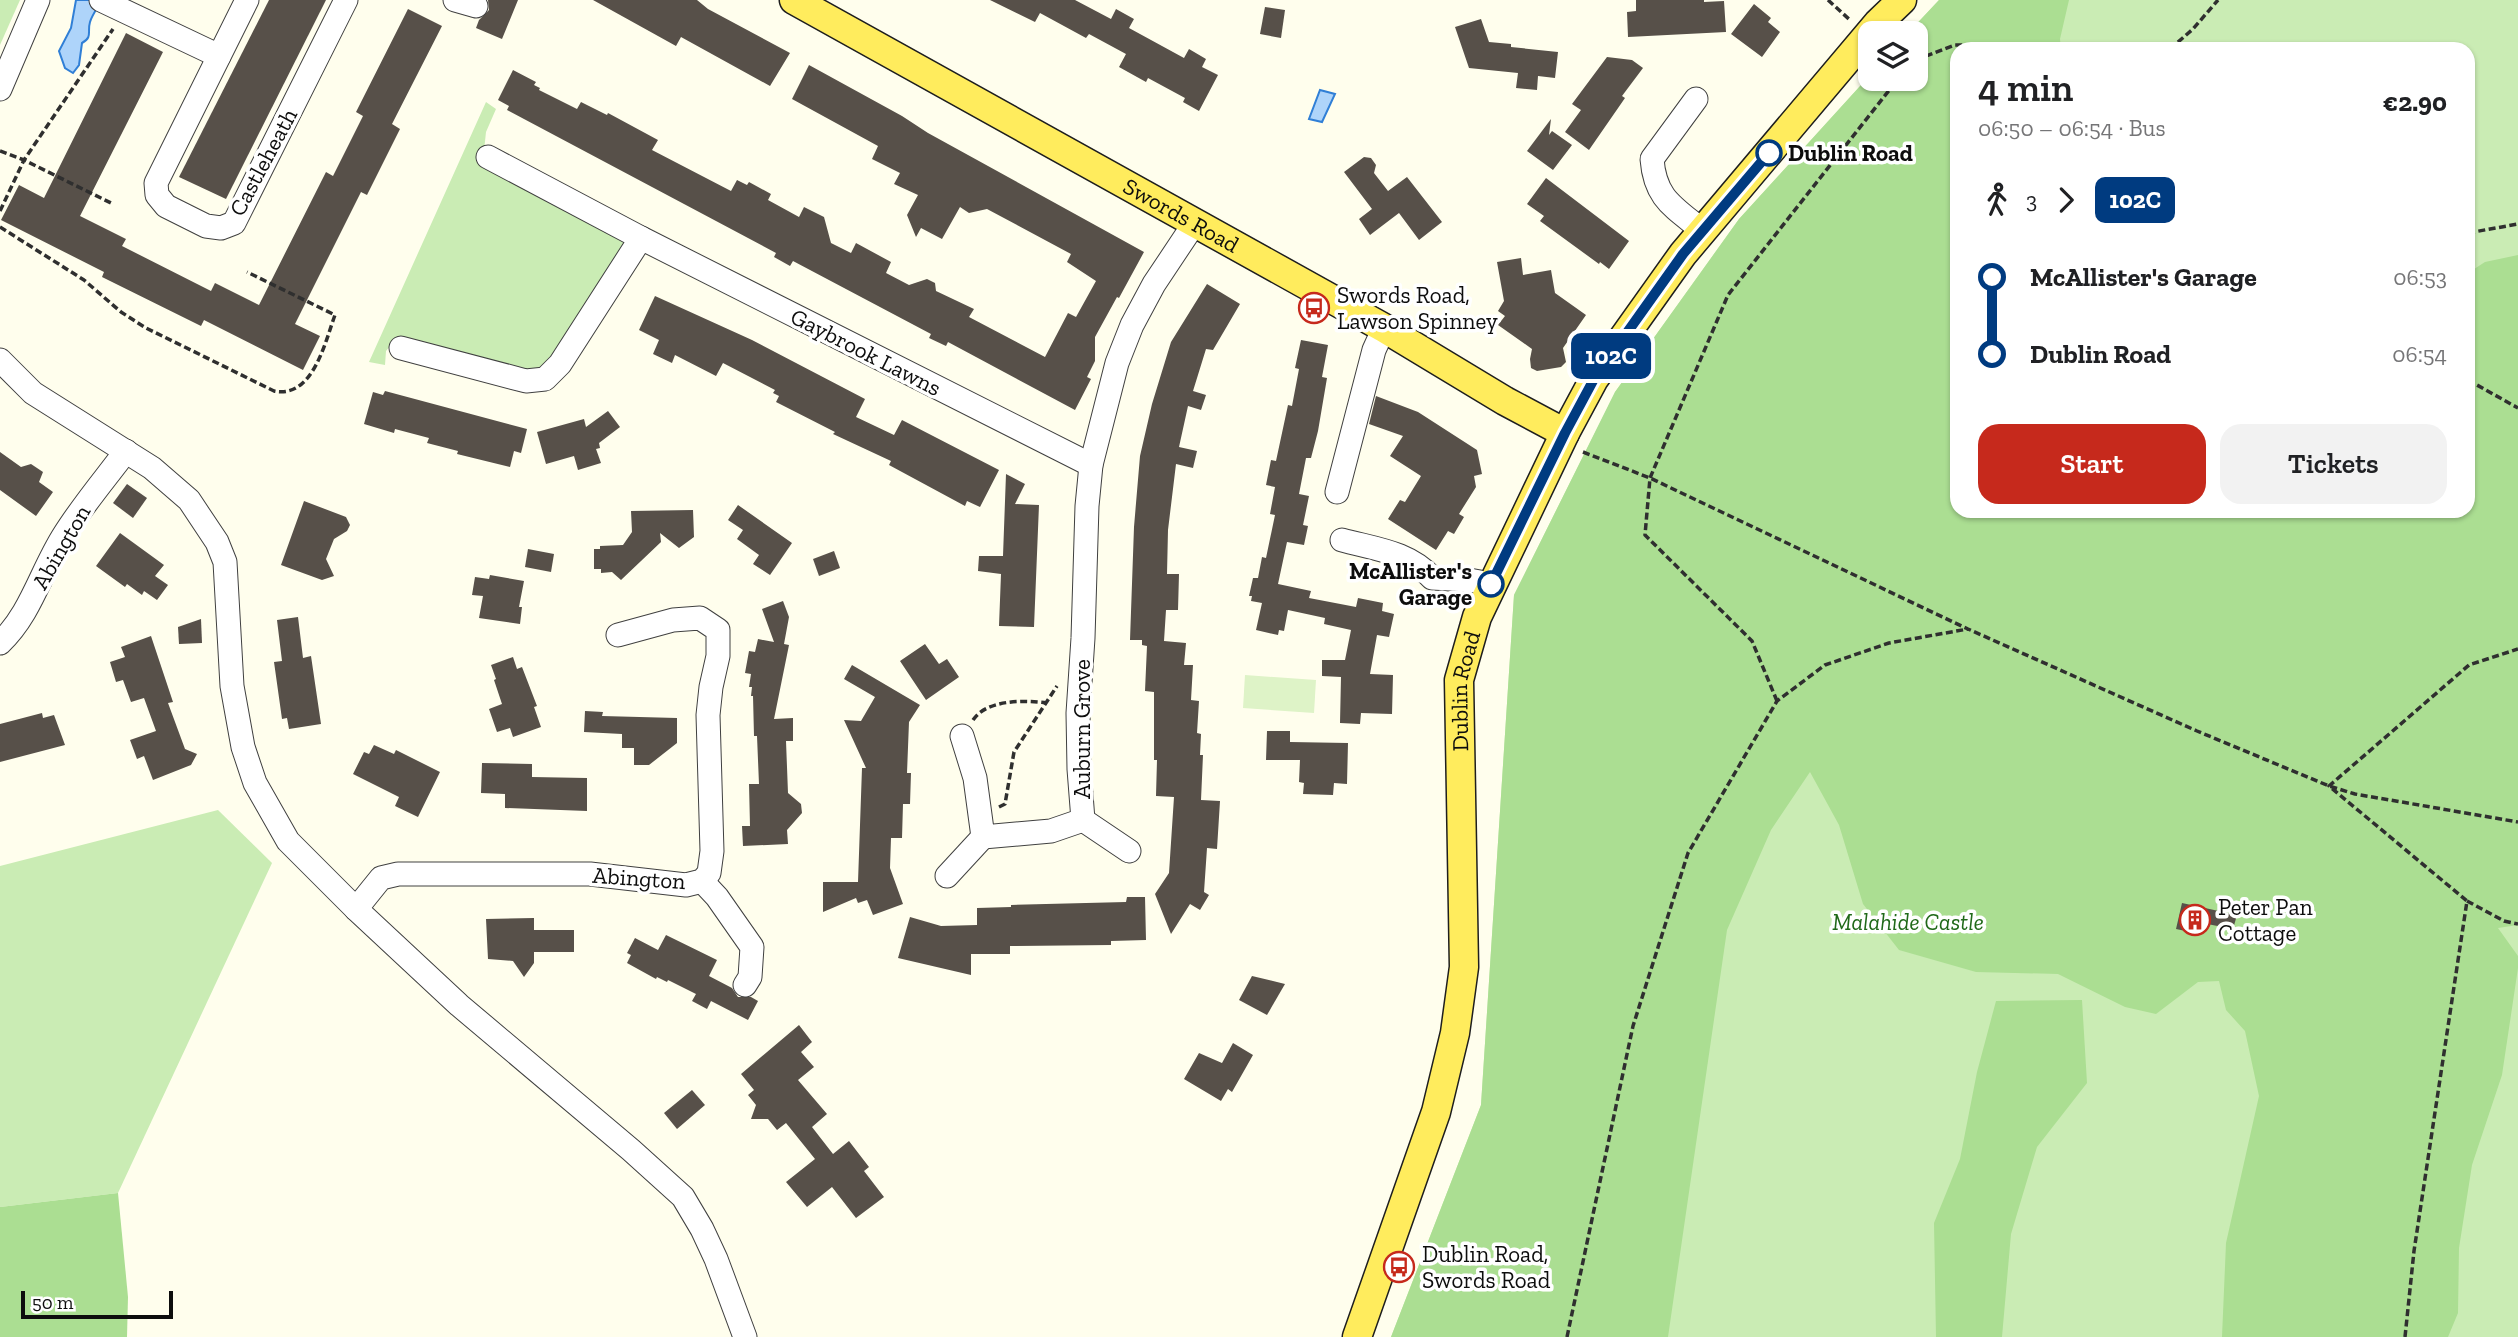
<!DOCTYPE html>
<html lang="en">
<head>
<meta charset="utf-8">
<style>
  body { margin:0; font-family:"Zilla Slab",serif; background:#f2f2f2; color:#202124; height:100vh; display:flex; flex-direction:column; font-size:26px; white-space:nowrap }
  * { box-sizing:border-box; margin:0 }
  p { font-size:23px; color:#757577 }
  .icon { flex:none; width:38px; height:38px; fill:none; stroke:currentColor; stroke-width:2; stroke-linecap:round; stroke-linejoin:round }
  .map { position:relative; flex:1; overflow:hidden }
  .details { position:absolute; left:1950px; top:42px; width:525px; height:476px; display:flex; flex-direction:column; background:#fff; border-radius:21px; box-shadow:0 2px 5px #0004 }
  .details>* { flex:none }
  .badge { padding:0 14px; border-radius:10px; font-size:24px; line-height:46px }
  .buttons { position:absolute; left:1858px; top:21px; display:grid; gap:14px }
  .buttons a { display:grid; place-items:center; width:70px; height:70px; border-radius:14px; background:#fff; box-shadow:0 2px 5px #0004; font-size:35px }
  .scale { position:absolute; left:21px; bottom:18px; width:152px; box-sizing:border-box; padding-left:7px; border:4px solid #0d0d0d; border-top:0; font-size:19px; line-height:24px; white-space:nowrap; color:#0d0d0d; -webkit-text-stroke:5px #fff; paint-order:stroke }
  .map>.badge { position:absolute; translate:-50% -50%; box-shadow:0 0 0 4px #fff }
  .legs { display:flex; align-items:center; gap:10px; height:77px; padding:0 28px; font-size:23px }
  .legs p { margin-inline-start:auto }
  .overview { display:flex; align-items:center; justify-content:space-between; height:119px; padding:0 28px }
  h1 { font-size:38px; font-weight:600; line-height:52px }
  .button { display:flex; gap:14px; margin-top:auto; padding:14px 28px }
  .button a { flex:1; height:80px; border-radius:21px; background:#c6291c; color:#fff; font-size:28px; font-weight:600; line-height:80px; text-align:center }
  .button a+a { background:#f2f2f2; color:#202124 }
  ul { padding:0 28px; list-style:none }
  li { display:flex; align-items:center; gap:24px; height:77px; font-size:26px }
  li i { display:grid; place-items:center; width:10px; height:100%; margin:0 9px; background:currentColor }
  li i::after { content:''; width:18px; height:18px; margin:-9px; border:5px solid; border-radius:50%; background:#fff }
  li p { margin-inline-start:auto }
  li:first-child i { background:linear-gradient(#0000 50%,currentColor 0) }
  li:last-child i { background:linear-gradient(currentColor 50%,#0000 0) }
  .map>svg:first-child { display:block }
</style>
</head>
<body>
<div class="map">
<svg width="2518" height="1337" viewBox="0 0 2518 1337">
  <rect width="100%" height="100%" fill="#fffeed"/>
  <g fill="#caecb4" fill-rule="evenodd">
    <path d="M0,0h20l-20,45z"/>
    <path d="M1939,0h579v1337h-1127l90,-232 33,-510 101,-203 124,-173 132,-145v5h45v-46h-8zM1956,49h512v462h-512z"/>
    <path d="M486,102l10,7 -10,23 -3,28 143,79 -77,125 -15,8 -139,-32 -9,11 -1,14 -16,-3z"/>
    <path d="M218,810l54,53 -154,330 -118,14v-341z"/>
  </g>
  <g fill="#abde92">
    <path d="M1939,0h130l-9,39 1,10h-105v462h512v-238l17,-11 33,-7v670l-20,3 20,28v12l-16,107 -30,90 -13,83 -1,65 -10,24h-226l4,-94 33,-147 -14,-65 -19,-21 -7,-29 -21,1 -42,32 -31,-7 -67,-33 -82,-2 -77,-22 -36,-46 -24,-79 -29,-53 -39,58 -44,100 -59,407h-277l90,-232 33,-510 101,-203 124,-173 132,-145v5h45v-46h-8z"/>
    <path d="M2082,1000l5,83 -50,64 -26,87 -9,103h-66l-2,-114 26,-64 17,-87 19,-71z"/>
    <path d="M118,1193l10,104 -1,40h-127v-130z"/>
  </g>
  <path fill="#def3c7" d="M1245,675l71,5 -2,33 -71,-5z"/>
  <g fill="#aed4fa" stroke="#307fd6" stroke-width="2">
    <path d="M76,0h26c-4,7 -10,15 -12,22 -3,10 3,15 -8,21l-3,22 -6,8 -8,-5 -6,-17 12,-23z"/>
    <path d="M1320,90l15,4 -13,28 -13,-3z"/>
  </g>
  <g fill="#575049">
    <path d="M269,0h57l-100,199 -47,-22z"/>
    <path d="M488,0h30l-16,39 -26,-11 3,-8 10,-10z"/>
    <path d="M593,0h104l11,9 82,44 -20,33 -89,-49 -5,9z"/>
    <path d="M990,0h85l36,19 5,-10 18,10 -5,9 55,30 5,-9 17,10 -4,8 16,8 -19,36 -16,-9 2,-4 -37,-20 -2,4 -27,-15 7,-13 -37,-20 -3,4 -46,-25 -5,9z"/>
    <path d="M1636,0h68v2l20,-1 2,31 -98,5 -1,-25 9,-1z"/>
    <path d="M1754,4l17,14 -3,4 12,10 -18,25 -31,-23z"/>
    <path d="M1265,7l20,3 -4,28 -21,-4z"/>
    <path d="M408,9l34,17 -50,98 8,5 -33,66 -6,-3 -66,132 25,12 -17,34 -99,-50 -3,6 -99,-49 2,-5 -103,-52 18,-35 25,13 82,-165 37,19 -83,164 46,23 -4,7 89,45 4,-8 44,22 67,-133 7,4 30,-60 -7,-4z"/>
    <path d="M1481,19l8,23 22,2v3l47,5 -3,26 -17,-2 -1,14 -21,-2 2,-15 -49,-5 -14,-41z"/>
    <path d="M1607,57l25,3 11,8 -21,28 3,2 -36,52 -24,-18 16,-22 -9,-6z"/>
    <path d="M809,65l93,51 26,17 216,119 -25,46 -2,-1 -22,40v24l-8,16 4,2 -16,31 -127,-68 -2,4 -17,-8 2,-4 -138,-73 -3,5 -16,-9 2,-4 -269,-143 2,-4 -11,-6 15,-30 23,12 -2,3 6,3 -1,2 38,19 4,-7 26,13 1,-2 50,27 -6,10 79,41 6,-11 10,5 2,-3 22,12 -3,6 31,17 5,-10 20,10 7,26 20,10 5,-10 35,19 -5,11 23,12 18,-6 8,4 1,8 38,18 -5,8 76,40 23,-44 8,4 20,-36 -29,-19 4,-8 -84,-45 -18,4 -9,-6 -18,32 -21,-11 -5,9 -9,-22 11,-20 -24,-11 6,-11 -28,-14 6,-13 -86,-47z"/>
    <path d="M1551,119l-2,16 3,-4 20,14 -19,25 -26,-19z"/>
    <path d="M1364,157l7,1 5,7 -2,8 14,18 19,-14 35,45 -23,18 -20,-27 -29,22 -11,-16 13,-10 -28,-37z"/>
    <path d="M1546,178l83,63 -20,28 -9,-7 -1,2 -59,-43 4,-5 -17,-12z"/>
    <path d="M1521,258l2,17 28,-5 4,23 31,22 -23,33 3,14 -5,5 -24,4 -6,-3 -1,-9 2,-10 -34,-24 7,-9 -7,-5 6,-10 -7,-39z"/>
    <path d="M1207,284l33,20 -27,46 -7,-1 -13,42 13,4 -5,15 -13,-4 -9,41 18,4 -4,17 -17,-4 -8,66 -1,44h12l-1,36h-12l-2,31 22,2 -2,22h9l-2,35 8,1 -2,32 4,1 -1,21h3l-2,45 19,1 -3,48 -10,-1 -3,44 5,3 -9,15 -10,-6 -19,30 -16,-40 14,-21 5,-76 -18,-1 1,-36h-3v-68l-9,-1 2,-45 -5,-1v-5h-12l4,-113 6,-71 12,-52 19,-62z"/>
    <path d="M655,296l97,44 113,59 -9,18 38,18 8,-15 97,50 -19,37 -13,-6 -2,5 -76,-41 2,-4 -58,-27 2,-2 -59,-30 3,-6 -6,-3 2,-3 -52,-27 -7,13 -41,-21 -3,8 -19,-9 6,-14 -20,-10z"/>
    <path d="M1301,340l27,5 -6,32 5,1 -9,53 -7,27h-5l-7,36 10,2 -6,29 5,1 -4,19 -17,-3 -9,42 33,7 -2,7 47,9 2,-9 25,5 -1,8 12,3 -5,23 -12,-2 -7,39 23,1 -1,39 -31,-1 -1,11 -20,-1 1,-46 -19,-1v-16h23l6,-30 -27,-6 1,-6 -37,-8 -4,21 -5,-1 -1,5 -22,-5 6,-27 -11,-2 1,-5h-3l4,-18h5l4,-21 4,1 9,-43 -5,-1 5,-27 -9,-2 5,-25 5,1 12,-56 4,1 7,-37 -4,-1z"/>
    <path d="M385,391l142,38 -6,24 -7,-2 -4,16 -53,-13 1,-3 -31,-8 2,-5 -34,-9 -1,4 -30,-9 9,-32 10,3z"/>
    <path d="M1376,396l42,16 59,38 5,24 -8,2 2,11 -17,27 5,3 -10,17 -6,-3 -12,19 -48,-31 12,-19 5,2 16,-26 -31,-20 13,-20 -34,-12z"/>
    <path d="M608,411l12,16 -21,16 1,5 -4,1 5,14 -23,7 -4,-14 -28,8 -9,-32 47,-13 2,8z"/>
    <path d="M0,452l21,15 10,-3 12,8 -4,10 14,10 -17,24 -36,-26z"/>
    <path d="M1006,474l19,10 -10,20 24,1 -5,122 -35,-1 2,-52 -23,-3 1,-15h24z"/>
    <path d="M127,484l20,14 -14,20 -20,-15z"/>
    <path d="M304,501l42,16 4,8 -3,6 -13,8 -8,20 8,17 -12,4 -41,-15z"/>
    <path d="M738,505l54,38 -22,32 -17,-11 6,-9 -22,-16 6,-9 -15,-10z"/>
    <path d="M693,510l1,27 -15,11 -19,-15 1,9 -40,38 -9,-8 -11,1v-4h-7v-20h6v-3l23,-1 9,-13 -1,-21z"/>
    <path d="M120,533l44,32 -9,11 13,9 -11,15 -13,-9 -2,4 -15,-11 -2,3 -29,-21z"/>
    <path d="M528,549l26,5 -3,18 -26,-5z"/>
    <path d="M834,551l6,17 -21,8 -6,-17z"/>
    <path d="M490,575l34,6 -5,26h3l-2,17 -41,-6 4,-22 -11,-1 3,-18 14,2z"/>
    <path d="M783,601l6,16 -5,27 5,1 -15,74 19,-1v23h-7l2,52 13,11 1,9 -15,17 1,14 -45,2 -1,-20h8l-1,-42h10l-2,-48h-3l-1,-40h-2l1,-9h-3l2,-13 -6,-1 4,-22 6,1 3,-13 16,3 -12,-33z"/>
    <path d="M298,617l5,41 8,-2 10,68 -32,5 -2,-11 -5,1 -8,-57 8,-1 -5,-41z"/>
    <path d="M201,619l1,24 -23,1 -1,-17z"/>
    <path d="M151,636l22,66 -5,1 17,46 12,5 -6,11 -38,15 -9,-24 -7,3 -7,-19 26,-9 -12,-33 -13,4 -8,-22 -7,2 -6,-20 15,-5 -4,-10z"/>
    <path d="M925,644l14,20 8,-5 12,18 -33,23 -26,-39z"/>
    <path d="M513,657l4,12 5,-2 15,39 -3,1 7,20 -28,10 -3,-9 -13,4 -8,-23 13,-5 -8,-24 2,-1 -5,-14z"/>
    <path d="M852,665l68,40 -11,17 -2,51h4l-1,31h-7l-1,34h-11l-1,30 13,36 -30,11 -6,-15 -9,3 -2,-5 -33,14v-30h35l4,-114h4l-22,-48 17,1 14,-24 -31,-18z"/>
    <path d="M585,711l18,1 -1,4 75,2v25l-28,22h-15v-17h-12v-14l-38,-2z"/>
    <path d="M42,713l1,5 11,-3 11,30 -65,17v-38z"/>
    <path d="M1267,731h23v11l58,1 -1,41 -13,-1 -1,12 -30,-1 1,-11 -5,-1 1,-22h-34z"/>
    <path d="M374,745l20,9 2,-4 44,22 -22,45 -23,-11 4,-9 -46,-23 11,-22 5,2z"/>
    <path d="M482,763l50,1v13l55,1v33l-82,-3v-14l-24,-1z"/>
    <path d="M1127,897h18l1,43 -35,1v4l-101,1v8h-39v21l-73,-17 12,-41 31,9 36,-1v-17l34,-1v-2l115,-3z"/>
    <path d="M2182,903l55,12 -4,14 -31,-6 -2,11 -24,-5z"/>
    <path d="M534,918v12h40v22h-40v11l-10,14 -11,-16 -25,-2 -2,-40z"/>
    <path d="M666,935l51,25 -8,16 23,12 6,9h13l7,4 -10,19 -37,-19 -4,8 -15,-8 4,-7 -28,-14 -1,2 -10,-5 -1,2 -29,-16 4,-8 -4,-2 8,-15 23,12z"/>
    <path d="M1252,976l33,8 -18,31 -28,-15z"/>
    <path d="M799,1025l13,17 -11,10 13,15 -16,13 29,34 -15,13 21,27 16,-13 20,26 -5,4 20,26 -28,21 -24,-31 -25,20 -21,-25 29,-23 -29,-36 -9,7 -9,-11h-17l5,-14 -8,-10 6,-5 -13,-16z"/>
    <path d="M1233,1043l20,12 -21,37 -4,-3 -7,12 -37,-22 15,-26 23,10z"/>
    <path d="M692,1090l13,15 -28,24 -13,-16z"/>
  </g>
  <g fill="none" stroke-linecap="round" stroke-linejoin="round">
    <g stroke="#404040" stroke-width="25">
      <g id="minor">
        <path d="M101,0l118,56"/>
        <path d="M247,0l-91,183 1,12 9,11 40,20 15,2 13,-5 112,-223"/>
        <path d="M455,0l21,6"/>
        <path d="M0,89l38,-89"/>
        <path d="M1696,99l-44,60c3,40 22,48 51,72"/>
        <path d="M641,238l450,227"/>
        <path d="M401,348l125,33 19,-2 15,-15 81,-126 -153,-81"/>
        <path d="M0,360l33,33 119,75 37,32 28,42 8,20 7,124 11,61 12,36 33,58 68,68 103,96 172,145 52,47 19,32 14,30 29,78"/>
        <path d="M1337,492l37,-142 10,-22"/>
        <path d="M1342,540c33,9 67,12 90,38l37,2 22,4"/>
        <path d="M0,643c31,-29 41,-72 64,-108 18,-29 41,-56 62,-84"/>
        <path d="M962,736l13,42 8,59 68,-6 32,-11 -4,-51 -1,-56 5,-75 4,-132 4,-41 26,-102 15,-38 22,-41 40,-60"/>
        <path d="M1083,820l46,31"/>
        <path d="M947,876l36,-39"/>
        <path d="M702,881l15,16 35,50 -2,30 -5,8"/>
        <path d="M356,909l25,-31 17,-4h192l96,11 16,-4 7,-8 3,-22 -4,-136 3,-28 7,-31v-26l-18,-12 -27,2 -55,15"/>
      </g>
    </g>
    <g stroke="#1e1e1e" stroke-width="31">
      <g id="major">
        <path id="s1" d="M794,0l590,328 121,73 60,32"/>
        <path id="s2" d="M1357,1337l79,-225 19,-79 9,-66 -5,-287 18,-63 88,-184 29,-54 89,-125 195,-231 24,-23"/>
      </g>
    </g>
    <g stroke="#2f2f2f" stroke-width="3.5" stroke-dasharray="7 3.5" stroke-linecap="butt">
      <path d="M1828,0l22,20"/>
      <path d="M2170,49l23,-20 25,-29"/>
      <path d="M1916,60l39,-15h52l6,4"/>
      <path d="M0,151l24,9 87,43"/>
      <path d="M0,211l24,-51 89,-131"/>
      <path d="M0,227l84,53 37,32 25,16 128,63c39,8 51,-49 61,-76l-88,-43"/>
      <path d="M2468,233l50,-9"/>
      <path d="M2468,380l50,28"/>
      <path d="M1583,452l67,26 318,151 229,102 132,55 26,8 163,28"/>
      <path d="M1777,701l-25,-60 -107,-106 5,-57 78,-183 170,-216"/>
      <path d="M973,720c14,-21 52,-20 74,-17"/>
      <path d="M999,807l6,-3 9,-52 43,-66"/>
      <path d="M2467,901l37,20 14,3"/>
      <path d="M1567,1337l66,-311 55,-173 89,-152 48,-36 64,-22 79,-14"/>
      <path d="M2405,1337l9,-86 53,-350 -138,-115 140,-121 49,-16"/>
    </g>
    <use href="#minor" stroke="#fff" stroke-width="23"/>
    <use href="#major" stroke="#ffec5d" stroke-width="28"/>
  </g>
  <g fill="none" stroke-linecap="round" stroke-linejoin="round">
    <g stroke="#fff" stroke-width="16">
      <path id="line-1" d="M1491,584l74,-151 29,-54 89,-125 86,-101"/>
    </g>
    <use href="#line-1" stroke="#003b80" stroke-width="10"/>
  </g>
  <defs>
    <g id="bus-ring" transform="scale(1.575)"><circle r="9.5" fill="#fff" stroke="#c6291c" stroke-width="1.5"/><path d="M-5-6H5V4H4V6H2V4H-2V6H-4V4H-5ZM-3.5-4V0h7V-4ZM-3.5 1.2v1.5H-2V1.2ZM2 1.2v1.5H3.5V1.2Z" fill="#c6291c"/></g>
    <g id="building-ring" transform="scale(1.575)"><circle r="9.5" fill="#fff" stroke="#c6291c" stroke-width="1.5"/><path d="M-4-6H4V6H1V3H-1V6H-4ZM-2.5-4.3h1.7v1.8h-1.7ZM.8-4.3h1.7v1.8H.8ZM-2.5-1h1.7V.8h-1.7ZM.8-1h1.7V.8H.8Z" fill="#c6291c"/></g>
  </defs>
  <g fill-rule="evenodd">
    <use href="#bus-ring" x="1314" y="308"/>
    <use href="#building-ring" x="2195" y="920"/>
    <use href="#bus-ring" x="1399" y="1267"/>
  </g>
  <g fill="#fff" stroke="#003b80" stroke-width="3.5">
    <circle cx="1769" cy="153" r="12"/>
    <circle cx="1491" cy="584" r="12"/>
  </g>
  <g text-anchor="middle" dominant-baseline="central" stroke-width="7" stroke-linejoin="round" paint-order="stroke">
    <g font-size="23" font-weight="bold" fill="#0d0d0d" stroke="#fff" text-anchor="start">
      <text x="1788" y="153">Dublin Road</text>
      <text x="1472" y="571" text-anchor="end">McAllister's<tspan x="1472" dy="26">Garage</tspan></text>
    </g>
    <g font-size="23" fill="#0d0d0d" stroke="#fff">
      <text transform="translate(263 162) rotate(-62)">Castleheath</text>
      <text stroke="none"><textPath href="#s1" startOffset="443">Swords Road</textPath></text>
      <text transform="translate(866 352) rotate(27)">Gaybrook Lawns</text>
      <text transform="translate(61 547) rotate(-60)">Abington</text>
      <text stroke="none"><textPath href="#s2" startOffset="663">Dublin Road</textPath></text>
      <text transform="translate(1082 729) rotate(-90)">Auburn Grove</text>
      <text transform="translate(639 878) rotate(4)">Abington</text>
    </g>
    <g font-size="23" fill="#0d0d0d" stroke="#fff" text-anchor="start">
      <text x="1337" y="295">Swords Road,<tspan x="1337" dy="26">Lawson Spinney</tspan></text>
      <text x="2218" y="907">Peter Pan<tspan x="2218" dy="26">Cottage</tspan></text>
      <text x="1422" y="1254">Dublin Road,<tspan x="1422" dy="26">Swords Road</tspan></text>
    </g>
    <g font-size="23" font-style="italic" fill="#206919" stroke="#fff">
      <text x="1908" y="922">Malahide Castle</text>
    </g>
  </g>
</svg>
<div class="buttons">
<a><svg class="icon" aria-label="layers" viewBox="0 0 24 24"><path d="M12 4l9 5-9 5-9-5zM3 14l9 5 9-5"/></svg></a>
</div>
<div class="scale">50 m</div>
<b class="badge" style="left:1611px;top:356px;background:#003b80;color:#fff">102C</b>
<section class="details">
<div class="overview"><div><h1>4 min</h1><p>06:50 – 06:54 · Bus</p></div><b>€2.90</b></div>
<div class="legs"><svg class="icon" aria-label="walk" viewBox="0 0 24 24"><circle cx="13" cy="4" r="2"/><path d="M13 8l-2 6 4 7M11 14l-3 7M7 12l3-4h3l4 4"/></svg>3<svg class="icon" aria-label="forward" viewBox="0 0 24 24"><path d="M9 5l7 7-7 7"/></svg><b class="badge" style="background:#003b80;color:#fff">102C</b></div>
<ul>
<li><i style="color:#003b80"></i><b>McAllister's Garage</b><p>06:53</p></li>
<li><i style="color:#003b80"></i><b>Dublin Road</b><p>06:54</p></li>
</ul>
<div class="button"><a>Start</a><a>Tickets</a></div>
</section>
</div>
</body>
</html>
